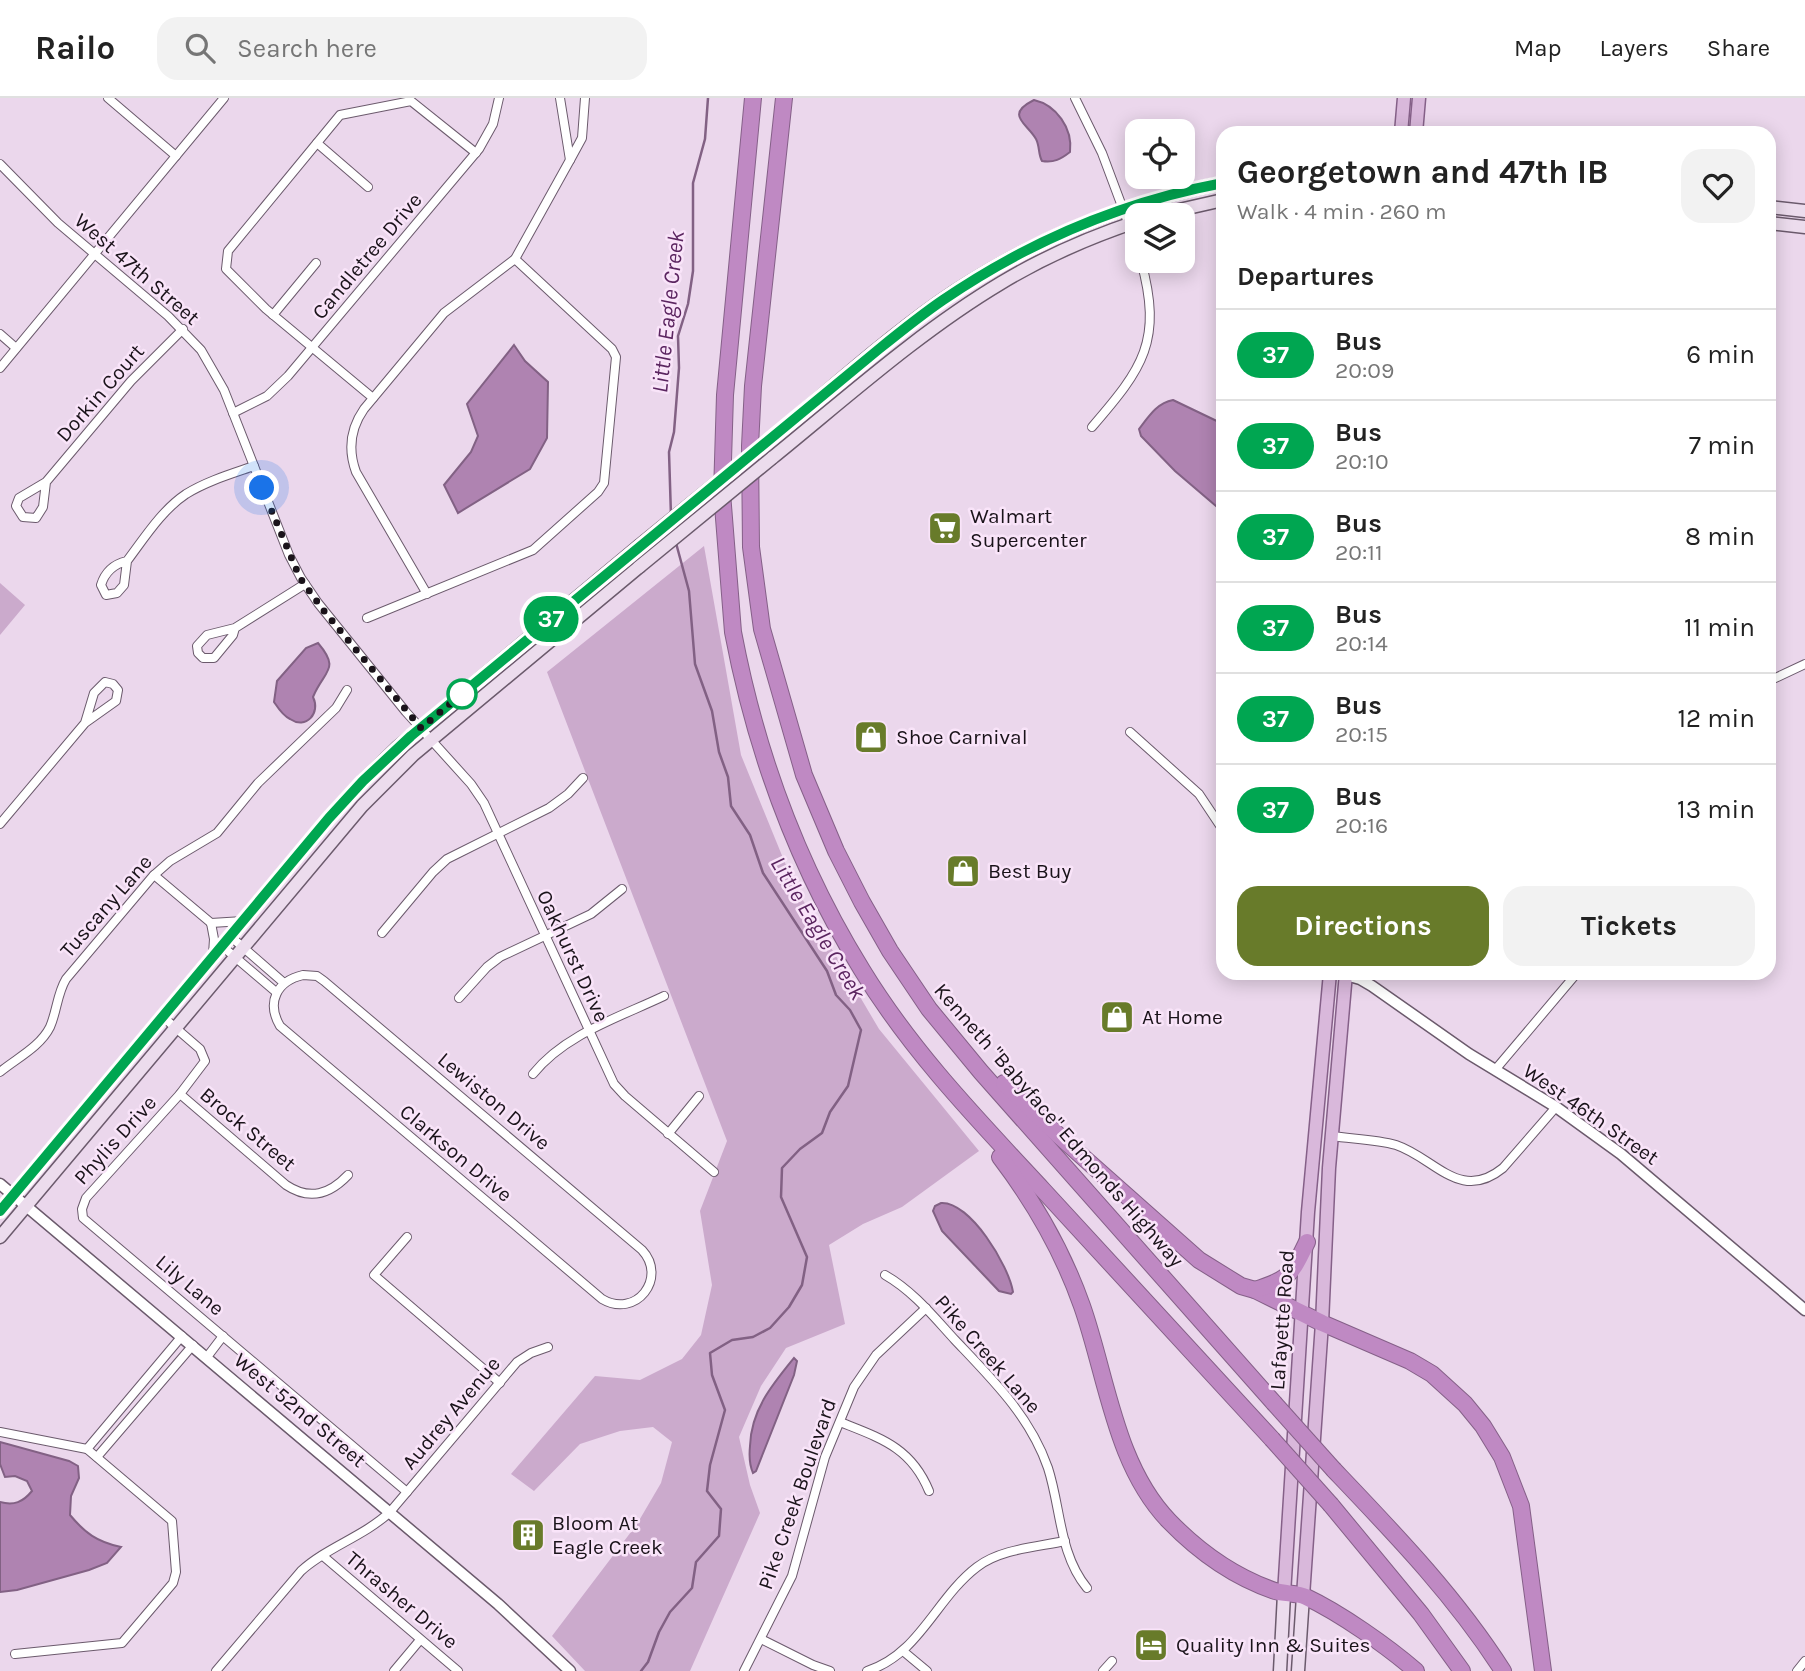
<!DOCTYPE html>
<html lang="en">
<head>
<meta charset="utf-8">
<style>
  body { margin:0; font-family:Karla,sans-serif; background:#f2f2f2; color:#222; height:100vh; display:flex; flex-direction:column; font-size:26px; white-space:nowrap }
  * { box-sizing:border-box; margin:0 }
  p { font-size:23px; color:#767676 }
  .icon { flex:none; width:38px; height:38px; fill:none; stroke:currentColor; stroke-width:2; stroke-linecap:round; stroke-linejoin:round }
  .map { position:relative; flex:1; overflow:hidden }
  .drawer { position:absolute; left:1216px; top:28px; width:560px; height:854px; display:flex; flex-direction:column; background:#fff; border-radius:21px; box-shadow:0 4px 18px #0003 }
  .drawer>* { flex:none }
  .badge { padding:0 14px; border-radius:23px; font-size:24px; line-height:46px }
  .fabs { position:absolute; left:1125px; top:21px; display:grid; gap:14px }
  .fabs a { display:grid; place-items:center; width:70px; height:70px; border-radius:14px; background:#fff; box-shadow:0 4px 18px #0003; font-size:35px }
  .you { position:absolute; width:35px; height:35px; margin:-18px; border:5px solid #fff; border-radius:50%; background:#1a73e8; box-shadow:0 0 0 10px #1a73e833 }
  .map>.badge { position:absolute; translate:-50% -50%; box-shadow:0 0 0 4px #fff }
  h2 { padding:0 21px; font-size:26px; line-height:63px }
  .round { display:grid; place-items:center; flex:none; width:74px; height:74px; border-radius:21px; background:#f2f2f2 }
  .head { display:flex; align-items:center; justify-content:space-between; height:119px; padding:0 21px }
  h1 { font-size:33px; font-weight:700; line-height:52px }
  .cta { display:flex; gap:14px; margin-top:auto; padding:14px 21px }
  .cta a { flex:1; height:80px; border-radius:21px; background:#687b2a; color:#fff; font-size:28px; font-weight:700; line-height:80px; text-align:center }
  .cta a+a { background:#f2f2f2; color:#222 }
  ul { padding:0; list-style:none }
  li { display:flex; align-items:center; gap:21px; height:91px; padding:0 21px; border-top:2px solid #e0e0e0 }
  li div { flex:1 }
  li b { display:block; font-size:26px }
  li em { font-style:normal }
  li .badge { min-width:77px; font-weight:700; text-align:center }
  header { display:flex; align-items:center; gap:42px; box-sizing:border-box; height:98px; padding:0 35px; background:#fff; border-bottom:2px solid #e0e0e0 }
  header strong { font-size:33px }
  nav { display:flex; gap:38px; margin-inline-start:auto; font-size:24px }
  .search { width:490px; height:63px; background:#f2f2f2; display:flex; align-items:center; gap:18px; box-sizing:border-box; padding:0 24px; border-radius:21px; color:#767676; font-size:26px }
  .map>svg:first-child { display:block }
</style>
</head>
<body>
<header>
<strong>Railo</strong>
<div class="search"><svg class="icon" aria-label="search" viewBox="0 0 24 24"><circle cx="10" cy="10" r="6"/><path d="M15 15l6 6"/></svg>Search here</div>
<nav><a>Map</a><a>Layers</a><a>Share</a></nav>
</header>
<div class="map">
<svg width="1805" height="1573" viewBox="0 0 1805 1573">
  <rect width="100%" height="100%" fill="#ebd7ec"/>
  <g fill="#cbaacc">
    <path d="M704,448l37,209 53,130 85,144 100,122 -77,56 -39,17 -34,21 16,79 -59,24 -25,38 -22,51 11,48 10,28 -70,158h-105l-33,-35 85,-112 24,-41 11,-41 -19,-15 -33,4 -40,13 -46,47 -23,-17 84,-98 45,4 42,-21 19,-24 11,-50 -12,-74 27,-70 -180,-469z"/>
    <path d="M0,485l25,22 -25,30z"/>
  </g>
  <g fill="#af83b1" stroke="#826184" stroke-width="2">
    <path d="M1034,2c22,5 39,28 36,52 -9,7 -16,11 -28,9 -4,-7 -2,-14 -6,-22 -9,-16 -32,-24 -2,-39z"/>
    <path d="M514,247l11,16 23,21 -1,56 -17,31 -72,44 -14,-28 27,-33 7,-16 -11,-32z"/>
    <path d="M1173,302l50,24v88l-48,-41 -34,-35 -2,-7c10,-13 18,-26 34,-29z"/>
    <path d="M318,545c23,27 6,27 -5,54 8,16 -7,33 -23,22 -7,-3 -12,-11 -16,-17l3,-21 29,-33z"/>
    <path d="M941,1105c29,-2 68,63 72,89l-2,2 -12,-3 -57,-60 -9,-20 2,-5z"/>
    <path d="M794,1260l3,3 -3,14 -38,96 -3,2c-4,-9 -4,-17 -3,-27 1,-36 22,-61 44,-88z"/>
    <path d="M0,1344l69,19 9,5 1,12 -8,18 -1,19c15,18 27,27 51,32l-14,16 -18,7 -72,20 -17,2v-90c14,4 23,0 32,-11l-5,-10 -12,-5 -10,1 -5,-13z"/>
  </g>
  <g fill="none" stroke-linecap="round" stroke-linejoin="round">
    <g stroke="#826184" stroke-width="2.5">
      <path d="M671,418l-2,-64 5,-20 5,-64 -1,-32 10,-32 5,-33v-88l12,-44 3,-41"/>
      <path d="M641,1573l7,-9 11,-30 11,-20 22,-24 4,-26 23,-26 2,-27 -14,-18 3,-26 15,-55 -13,-35 -2,-22 22,-13 21,-3 17,-9 19,-21 13,-22 5,-28 -26,-60 1,-29 18,-19 22,-16 8,-21 18,-26 13,-56 -11,-20 -14,-15 -9,-24 -64,-98 -13,-38 -19,-29 -3,-29 -9,-25 -7,-41 -17,-47 -6,-73 -13,-48"/>
    </g>
    <g stroke="#6b5a6c" stroke-width="10">
      <g id="minor">
        <path d="M108,0l68,58"/>
        <path d="M560,0l10,62 12,-22 3,-40"/>
        <path d="M1075,0l27,55 36,96"/>
        <path d="M317,45l51,44"/>
        <path d="M0,66l58,59 110,93 33,34 23,40 65,165 12,23 17,25 88,109 65,72 13,19 130,281 11,12 89,76"/>
        <path d="M273,217l43,-52"/>
        <path d="M0,236l16,14"/>
        <path d="M0,270l224,-270"/>
        <path d="M373,300l-107,-89 -40,-40 2,-18 112,-136 71,-14 65,52"/>
        <path d="M233,315l34,-17 21,-20 191,-227 14,-25 6,-26"/>
        <path d="M1092,329c51,-59 71,-86 49,-166"/>
        <path d="M46,384l-3,25 -7,11 -13,-1 -7,-11 3,-8 27,-16 85,-101 52,-52"/>
        <path d="M127,463l-3,24 -7,8 -11,2 -5,-10c4,-13 13,-21 26,-24 18,-24 35,-51 59,-67 21,-13 45,-20 68,-28"/>
        <path d="M427,496l-71,-122c-8,-22 -6,-43 8,-63l80,-96 71,-54 55,-99"/>
        <path d="M367,520l166,-68 65,-58 6,-9 12,-126 -4,-8 -97,-90"/>
        <path d="M235,530l-2,7 -19,23h-11l-5,-5 -1,-7 10,-11 28,-7 70,-44"/>
        <path d="M1769,583l36,-17"/>
        <path d="M1130,634l69,62 24,36"/>
        <path d="M0,726l85,-101 31,-22 2,-11 -5,-6 -8,-2 -11,11 -9,30"/>
        <path d="M154,777l57,48"/>
        <path d="M211,825l3,16 -1,15"/>
        <path d="M211,825l32,-2"/>
        <path d="M382,835l51,-61 14,-13 102,-51 19,-14 15,-16"/>
        <path d="M230,838l54,47"/>
        <path d="M222,848l54,46"/>
        <path d="M303,877l14,1 7,5 318,269c26,28 -6,69 -40,49l-322,-273c-14,-24 -3,-45 23,-51z"/>
        <path d="M459,900l28,-31 13,-10 91,-43 31,-25"/>
        <path d="M163,919l37,32 5,12 -25,33 -94,104 -4,11 1,9 324,274"/>
        <path d="M1495,972l82,-97"/>
        <path d="M0,974c17,-14 40,-25 50,-45 7,-16 7,-33 16,-48l87,-103 17,-15 47,-28 41,-50 78,-75 11,-18"/>
        <path d="M533,976c32,-40 87,-57 131,-78"/>
        <path d="M180,996l106,91c24,16 44,9 62,-10"/>
        <path d="M668,1036l31,-38"/>
        <path d="M1332,1038c20,3 44,3 64,9 39,13 64,58 107,23l53,-61"/>
        <path d="M407,1139l-33,38 126,108"/>
        <path d="M885,1177c28,16 48,41 70,65 37,39 75,76 93,128 13,40 11,86 39,120"/>
        <path d="M207,1259l16,-21"/>
        <path d="M840,1324c40,16 71,25 89,69"/>
        <path d="M0,1334l87,17 85,72 4,51 -3,11 -51,60 -107,11"/>
        <path d="M87,1351l95,-113"/>
        <path d="M97,1359l96,-112"/>
        <path d="M323,1458l135,115"/>
        <path d="M761,1541l52,26 17,6"/>
        <path d="M903,1553l24,20"/>
        <path d="M216,1573l85,-100c26,-24 62,-34 89,-59l127,-150 14,-9 17,-6"/>
        <path d="M394,1573l26,-31"/>
        <path d="M744,1573l48,-95 33,-119 29,-70 22,-32 50,-47"/>
        <path d="M867,1573c52,-16 69,-73 110,-104 23,-18 60,-20 88,-26"/>
        <path d="M1103,1573l9,-10"/>
        <path d="M1797,1573l8,-10"/>
      </g>
    </g>
    <g stroke="#6b5a6c" stroke-width="13">
      <g id="tertiary">
        <path d="M1339,875l21,6 12,7 97,68 87,53 65,47 184,156"/>
        <path d="M0,1086l498,420 72,67"/>
      </g>
    </g>
    <g stroke="#6b5a6c" stroke-width="15">
      <g id="secondary">
        <path d="M1769,109l36,4"/>
        <path d="M1157,117l66,-15"/>
        <path d="M1769,125l36,4"/>
        <path d="M773,339c54,-45 108,-94 166,-135 86,-59 182,-99 284,-119"/>
        <path d="M772,360c74,-60 147,-126 229,-175 43,-26 89,-46 137,-62"/>
        <path d="M0,1113l329,-393 34,-37 35,-34 241,-201"/>
        <path d="M0,1139l362,-431 51,-51 226,-188"/>
        <path d="M1280,1573l4,-77"/>
        <path d="M1298,1573l5,-75"/>
      </g>
    </g>
    <g stroke="#856088" stroke-width="15">
      <g id="primary">
        <path d="M1401,35l3,-35"/>
        <path d="M1416,35l3,-35"/>
        <path d="M1284,1496l24,-382 22,-239"/>
        <path d="M1303,1498l19,-273 7,-155 17,-195"/>
      </g>
    </g>
    <g stroke="#856088" stroke-width="18">
      <g id="motorway">
        <path d="M753,0l-28,297 -3,98 11,139c23,121 64,233 129,338 50,82 116,150 181,220 76,83 152,166 229,249"/>
        <path d="M784,0l-31,288 -3,60 1,101 11,82 42,146 32,76 26,51 28,49 39,58 52,63 293,331"/>
        <path d="M1004,985l53,51 142,126 42,26 14,4 67,33 88,38 22,13 33,30 18,22 19,31 19,49 22,165"/>
        <path d="M1000,1059c35,46 63,95 82,149 25,71 33,159 87,215 30,31 65,56 106,70 10,3 22,2 31,6 34,16 81,49 110,74"/>
        <path d="M1255,1192c35,-11 36,-15 52,-48"/>
        <path d="M1334,1372c61,64 121,126 169,201"/>
        <path d="M1331,1407l90,109 41,57"/>
      </g>
    </g>
    <use href="#minor" stroke="#fff" stroke-width="8"/>
    <use href="#tertiary" stroke="#fff" stroke-width="10"/>
    <use href="#secondary" stroke="#ecdced" stroke-width="12"/>
    <use href="#primary" stroke="#d9b8db" stroke-width="12"/>
    <use href="#motorway" stroke="#bf89c3" stroke-width="16"/>
    <g stroke="#6b5a6c" stroke-width="15" stroke-linecap="butt">
      <g id="secondary-bridge">
        <path d="M639,448l134,-109"/>
        <path d="M639,469l133,-109"/>
      </g>
    </g>
    <g stroke="#856088" stroke-width="18" stroke-linecap="butt">
      <g id="motorway-bridge">
        <path d="M1274,1305l60,67"/>
        <path d="M1272,1341l59,66"/>
      </g>
    </g>
    <use href="#secondary-bridge" stroke="#ecdced" stroke-width="12"/>
    <use href="#motorway-bridge" stroke="#bf89c3" stroke-width="16"/>
  </g>
  <g fill="none" stroke-linecap="round" stroke-linejoin="round">
    <g stroke="#fff" stroke-width="16">
      <path id="line" d="M0,1113l329,-393 34,-37 48,-45 468,-387c21,-17 42,-34 64,-49 85,-58 179,-98 280,-117"/>
    </g>
    <use href="#line" stroke="#00a651" stroke-width="10"/>
    <path stroke="#1a131a" stroke-width="7" stroke-dasharray="0 12.6" d="M262,390l38,90 24,33 97,117 41,-34"/>
  </g>
  <defs>
    <g id="supermarket-square" transform="scale(1.75)"><rect x="-9" y="-9" width="18" height="18" rx="4" fill="#687b2a" stroke="#f9e4f9"/><path d="M-6-5.5h2.5l.6 2H6L4.5 2H-2.5L-4.4-4H-6ZM-1.5 3.2a1.3 1.3 0 1 0 .1 0ZM3 3.2a1.3 1.3 0 1 0 .1 0Z" fill="#fff"/></g>
    <g id="shop-square" transform="scale(1.75)"><rect x="-9" y="-9" width="18" height="18" rx="4" fill="#687b2a" stroke="#f9e4f9"/><path d="M-5-2.5h2.3a2.7 3.5 0 0 1 5.4 0H5L5.5 6h-11ZM-1.5-2.5h3a1.5 2.3 0 0 0-3 0Z" fill="#fff"/></g>
    <g id="building-square" transform="scale(1.75)"><rect x="-9" y="-9" width="18" height="18" rx="4" fill="#687b2a" stroke="#f9e4f9"/><path d="M-4-6H4V6H1V3H-1V6H-4ZM-2.5-4.3h1.7v1.8h-1.7ZM.8-4.3h1.7v1.8H.8ZM-2.5-1h1.7V.8h-1.7ZM.8-1h1.7V.8H.8Z" fill="#fff"/></g>
    <g id="hotel-square" transform="scale(1.75)"><rect x="-9" y="-9" width="18" height="18" rx="4" fill="#687b2a" stroke="#f9e4f9"/><path d="M-6-4.5h1.5V1H6V5H4.5V3h-9V5H-6ZM-4 0a1.8 1.8 0 1 1 3.6 0ZM.5 0V-2.5h3Q6-2.5 6 0Z" fill="#fff"/></g>
  </defs>
  <g fill-rule="evenodd">
    <use href="#supermarket-square" x="945" y="430"/>
    <use href="#shop-square" x="871" y="639"/>
    <use href="#shop-square" x="963" y="773"/>
    <use href="#shop-square" x="1117" y="919"/>
    <use href="#building-square" x="528" y="1437"/>
    <use href="#hotel-square" x="1151" y="1547"/>
  </g>
  <circle fill="#fff" stroke="#00a651" stroke-width="3.5" cx="462" cy="596" r="14"/>
  <g text-anchor="middle" dominant-baseline="central" stroke-width="5" stroke-linejoin="round" paint-order="stroke">
    <g font-size="21" fill="#1a131a" stroke="#f9e4f9">
      <text transform="translate(367 158) rotate(-50)">Candletree Drive</text>
      <text transform="translate(137 171) rotate(41)">West 47th Street</text>
      <text transform="translate(100 295) rotate(-49)">Dorkin Court</text>
      <text transform="translate(106 808) rotate(-49)">Tuscany Lane</text>
      <text transform="translate(573 858) rotate(65)">Oakhurst Drive</text>
      <text transform="translate(494 1003) rotate(40)">Lewiston Drive</text>
      <text transform="translate(1591 1016) rotate(35)">West 46th Street</text>
      <text transform="translate(1059 1027) rotate(49)">Kenneth "Babyface" Edmonds Highway</text>
      <text transform="translate(248 1031) rotate(40)">Brock Street</text>
      <text transform="translate(115 1042) rotate(-48)">Phylis Drive</text>
      <text transform="translate(456 1055) rotate(40)">Clarkson Drive</text>
      <text transform="translate(190 1187) rotate(40)">Lily Lane</text>
      <text transform="translate(1282 1222) rotate(-86)">Lafayette Road</text>
      <text transform="translate(988 1256) rotate(49)">Pike Creek Lane</text>
      <text transform="translate(300 1312) rotate(40)">West 52nd Street</text>
      <text transform="translate(451 1315) rotate(-50)">Audrey Avenue</text>
      <text transform="translate(797 1396) rotate(-71)">Pike Creek Boulevard</text>
      <text transform="translate(402 1502) rotate(40)">Thrasher Drive</text>
    </g>
    <g font-size="21" fill="#1a131a" stroke="#f9e4f9" text-anchor="start">
      <text x="970" y="418">Walmart<tspan x="970" dy="24">Supercenter</tspan></text>
      <text x="896" y="639">Shoe Carnival</text>
      <text x="988" y="773">Best Buy</text>
      <text x="1142" y="919">At Home</text>
      <text x="552" y="1425">Bloom At<tspan x="552" dy="24">Eagle Creek</tspan></text>
      <text x="1176" y="1547">Quality Inn &amp; Suites</text>
    </g>
    <g font-size="23" font-style="italic" fill="#5b2560" stroke="#f9e4f9">
      <text transform="translate(668 214) rotate(-84)">Little Eagle Creek</text>
      <text transform="translate(818 830) rotate(59)">Little Eagle Creek</text>
    </g>
  </g>
</svg>
<div class="fabs">
<a><svg class="icon" aria-label="locate" viewBox="0 0 24 24"><circle cx="12" cy="12" r="6"/><path d="M12 2v4M12 18v4M2 12h4M18 12h4"/></svg></a>
<a><svg class="icon" aria-label="layers" viewBox="0 0 24 24"><path d="M12 4l9 5-9 5-9-5zM3 14l9 5 9-5"/></svg></a>
</div>
<div class="you" style="left:262px;top:390px"></div>
<b class="badge" style="left:551px;top:521px;background:#00a651;color:#fff">37</b>
<section class="drawer">
<div class="head"><div><h1>Georgetown and 47th IB</h1><p>Walk · 4 min · 260 m</p></div><a class="round"><svg class="icon" aria-label="heart" viewBox="0 0 24 24"><path d="M12 20l-8-8c-3-5 5-10 8-4 3-6 11-1 8 4z"/></svg></a></div>
<h2>Departures</h2>
<ul>
<li><span class="badge" style="background:#00a651;color:#fff">37</span><div><b>Bus</b><p>20:09</p></div><em>6 min</em></li>
<li><span class="badge" style="background:#00a651;color:#fff">37</span><div><b>Bus</b><p>20:10</p></div><em>7 min</em></li>
<li><span class="badge" style="background:#00a651;color:#fff">37</span><div><b>Bus</b><p>20:11</p></div><em>8 min</em></li>
<li><span class="badge" style="background:#00a651;color:#fff">37</span><div><b>Bus</b><p>20:14</p></div><em>11 min</em></li>
<li><span class="badge" style="background:#00a651;color:#fff">37</span><div><b>Bus</b><p>20:15</p></div><em>12 min</em></li>
<li><span class="badge" style="background:#00a651;color:#fff">37</span><div><b>Bus</b><p>20:16</p></div><em>13 min</em></li>
</ul>
<div class="cta"><a>Directions</a><a>Tickets</a></div>
</section>
</div>
</body>
</html>
